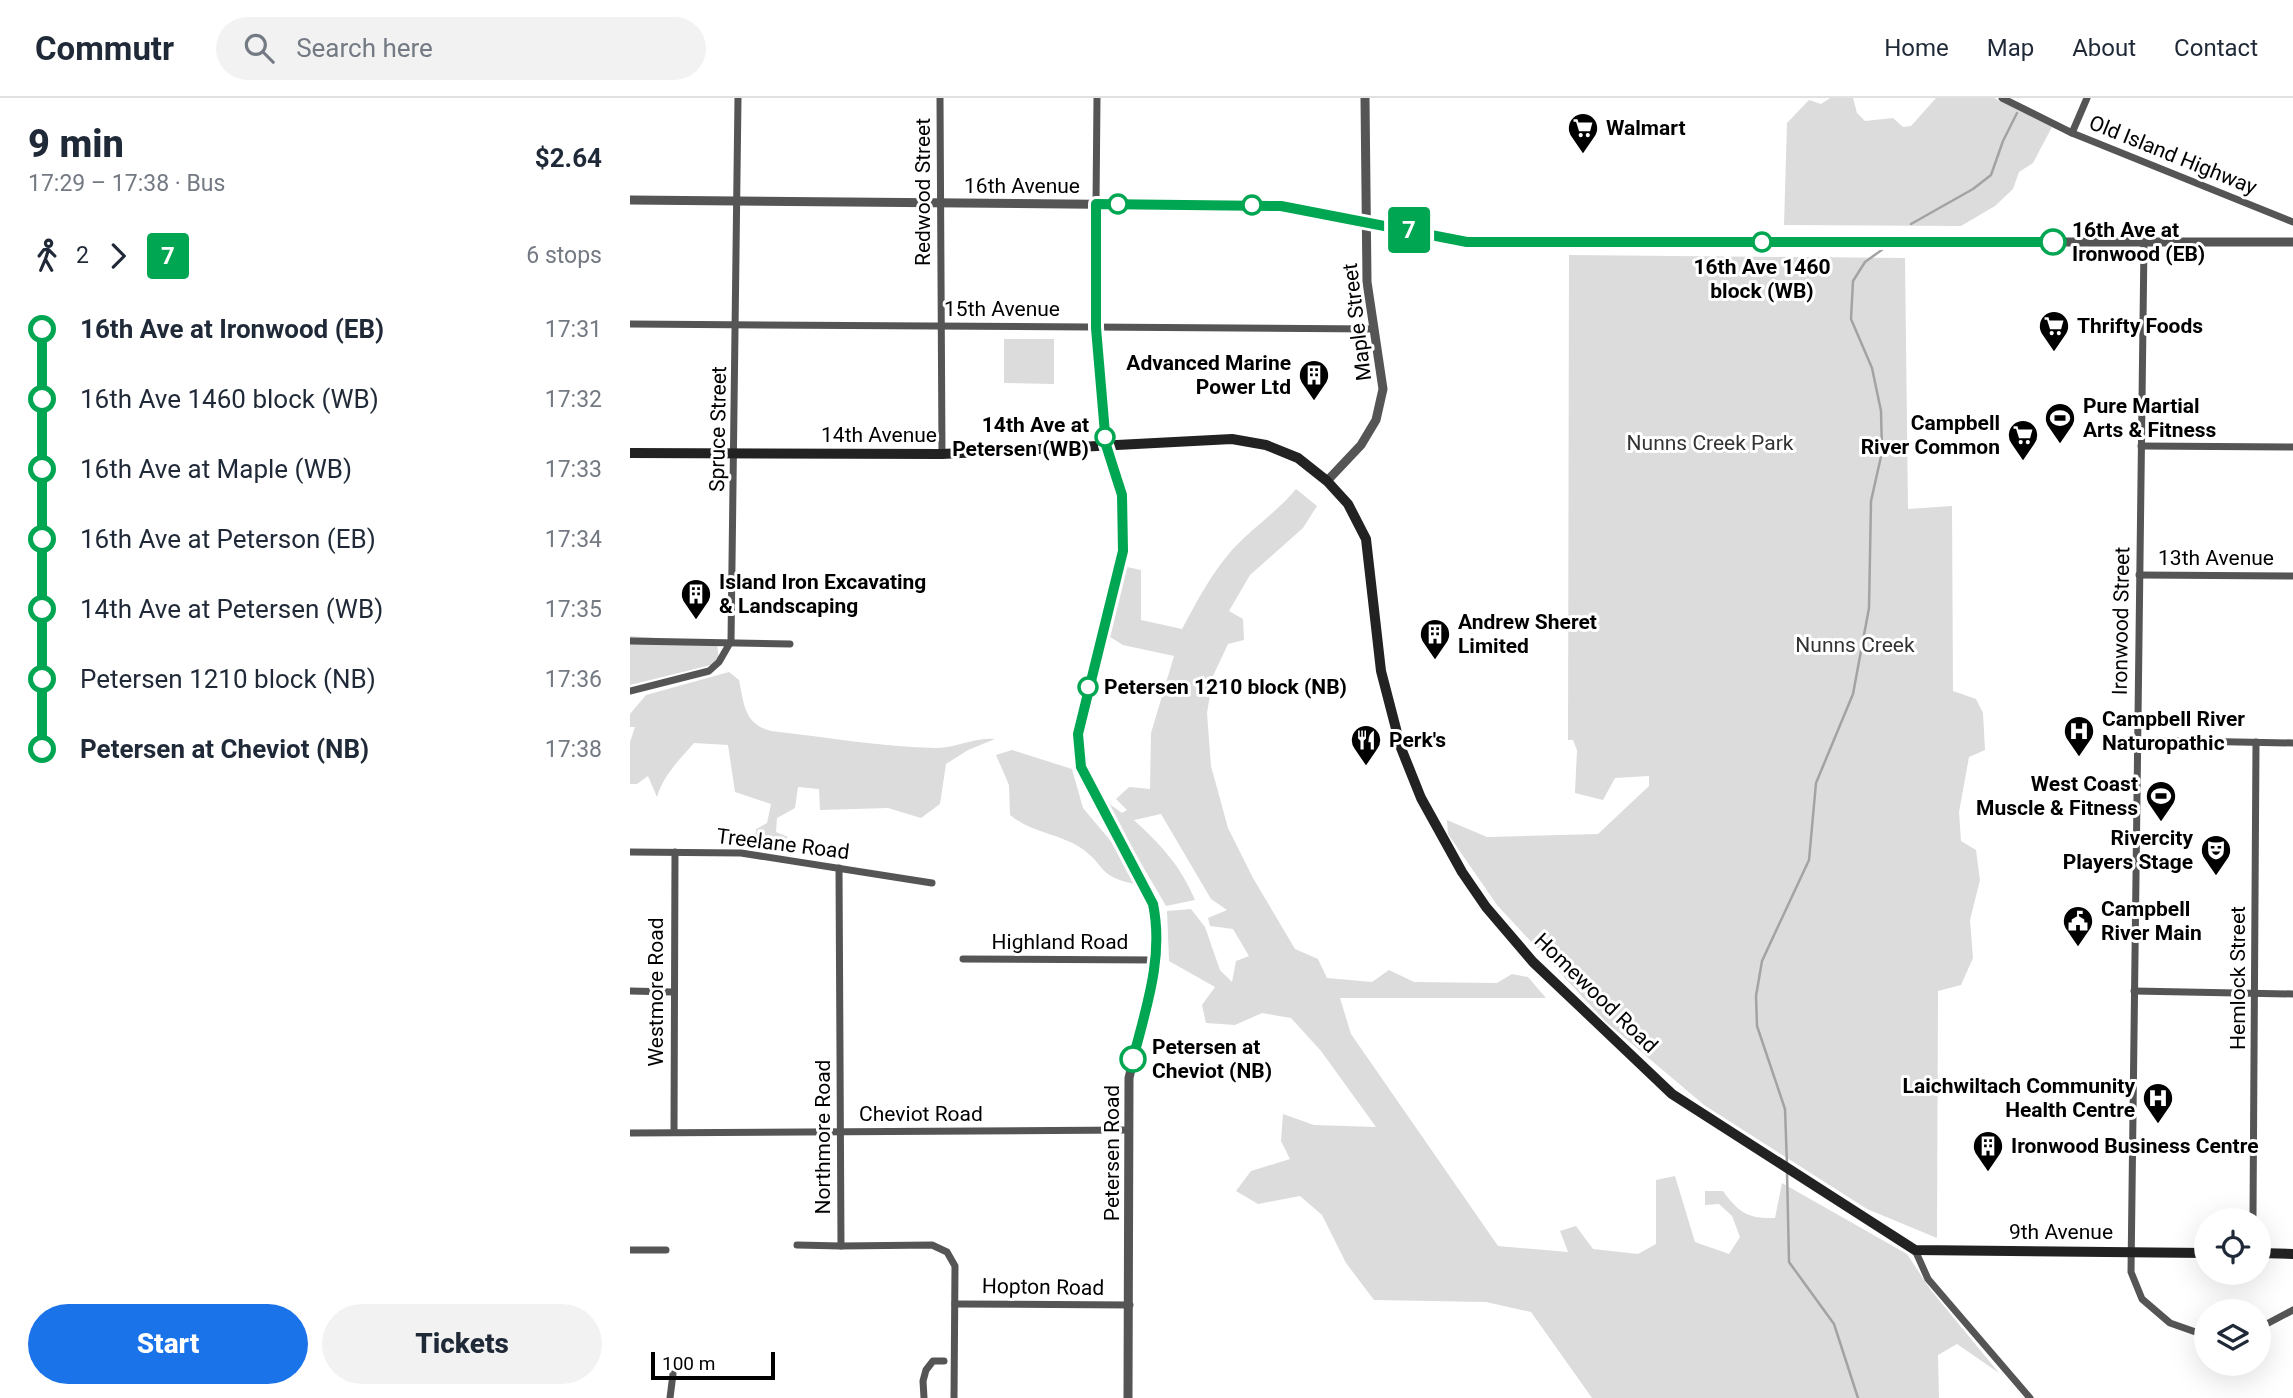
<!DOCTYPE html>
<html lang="en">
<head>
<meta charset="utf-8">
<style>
  body { margin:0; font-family:Roboto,sans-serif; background:#f2f2f3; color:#1f2937; height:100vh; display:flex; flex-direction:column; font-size:26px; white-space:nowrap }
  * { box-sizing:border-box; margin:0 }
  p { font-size:23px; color:#747a83 }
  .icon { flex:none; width:38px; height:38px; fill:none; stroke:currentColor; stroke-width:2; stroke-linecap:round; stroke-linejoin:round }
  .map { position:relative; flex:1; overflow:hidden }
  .sheet { display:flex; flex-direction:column; background:#fff; width:630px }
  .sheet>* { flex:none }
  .badge { padding:0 14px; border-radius:5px; font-size:24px; line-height:46px }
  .tools { position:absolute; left:1564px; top:1110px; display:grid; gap:14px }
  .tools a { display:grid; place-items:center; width:77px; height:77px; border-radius:50%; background:#fff; box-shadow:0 7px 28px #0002; font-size:35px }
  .scale { position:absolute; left:21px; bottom:18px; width:124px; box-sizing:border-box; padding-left:7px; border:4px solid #000; border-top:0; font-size:19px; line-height:24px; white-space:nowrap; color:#000; -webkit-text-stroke:5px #fff; paint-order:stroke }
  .map>.badge { position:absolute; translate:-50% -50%; box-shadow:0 0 0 4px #fff }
  .legs { display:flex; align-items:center; gap:10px; height:77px; padding:0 28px; font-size:23px }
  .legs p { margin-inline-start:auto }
  .overview { display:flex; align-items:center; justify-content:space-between; height:119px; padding:0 28px }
  h1 { font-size:38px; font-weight:800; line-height:52px }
  .action { display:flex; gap:14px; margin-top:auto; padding:14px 28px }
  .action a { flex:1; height:80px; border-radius:42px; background:#1a73e8; color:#fff; font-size:28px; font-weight:800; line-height:80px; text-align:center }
  .action a+a { background:#f2f2f3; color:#1f2937 }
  ul { padding:0 28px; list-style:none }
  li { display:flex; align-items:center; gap:24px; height:70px; font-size:26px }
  li i { display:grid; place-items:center; width:10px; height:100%; margin:0 9px; background:currentColor }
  li i::after { content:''; width:18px; height:18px; margin:-9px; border:5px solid; border-radius:50%; background:#fff }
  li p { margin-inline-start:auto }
  li:first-child i { background:linear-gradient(#0000 50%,currentColor 0) }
  li:last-child i { background:linear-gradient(currentColor 50%,#0000 0) }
  header { display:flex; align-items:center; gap:42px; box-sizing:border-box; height:98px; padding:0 35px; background:#fff; border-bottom:2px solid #e0e1e3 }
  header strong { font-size:33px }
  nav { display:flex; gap:38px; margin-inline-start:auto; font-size:24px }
  .search { width:490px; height:63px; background:#f2f2f3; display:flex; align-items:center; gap:18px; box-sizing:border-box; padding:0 24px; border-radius:38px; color:#747a83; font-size:26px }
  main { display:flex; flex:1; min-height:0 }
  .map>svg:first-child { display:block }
</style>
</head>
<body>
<header>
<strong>Commutr</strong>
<div class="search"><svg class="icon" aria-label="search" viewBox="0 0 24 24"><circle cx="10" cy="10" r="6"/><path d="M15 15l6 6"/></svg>Search here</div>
<nav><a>Home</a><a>Map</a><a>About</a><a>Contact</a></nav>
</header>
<main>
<section class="sheet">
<div class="overview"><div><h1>9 min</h1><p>17:29 – 17:38 · Bus</p></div><b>$2.64</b></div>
<div class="legs"><svg class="icon" aria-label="walk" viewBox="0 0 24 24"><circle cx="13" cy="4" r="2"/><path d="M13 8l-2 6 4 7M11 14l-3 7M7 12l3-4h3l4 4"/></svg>2<svg class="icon" aria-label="forward" viewBox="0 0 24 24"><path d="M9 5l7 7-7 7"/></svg><b class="badge" style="background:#00a651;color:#fff">7</b><p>6 stops</p></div>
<ul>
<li><i style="color:#00a651"></i><b>16th Ave at Ironwood (EB)</b><p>17:31</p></li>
<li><i style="color:#00a651"></i><span>16th Ave 1460 block (WB)</span><p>17:32</p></li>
<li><i style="color:#00a651"></i><span>16th Ave at Maple (WB)</span><p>17:33</p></li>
<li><i style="color:#00a651"></i><span>16th Ave at Peterson (EB)</span><p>17:34</p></li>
<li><i style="color:#00a651"></i><span>14th Ave at Petersen (WB)</span><p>17:35</p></li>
<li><i style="color:#00a651"></i><span>Petersen 1210 block (NB)</span><p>17:36</p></li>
<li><i style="color:#00a651"></i><b>Petersen at Cheviot (NB)</b><p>17:38</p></li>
</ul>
<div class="action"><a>Start</a><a>Tickets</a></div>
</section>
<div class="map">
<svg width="1663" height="1300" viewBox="0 0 1663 1300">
  <rect width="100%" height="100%" fill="#fff"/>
  <g fill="#dcdcdc">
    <path d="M1200,0h23l4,15 8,8 28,-3 10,9 8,-1 25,-28h58l58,29 -19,36 -14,9 -6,17 -18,17 -34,20 -177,-1 3,-102 22,-23 12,4z"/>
    <path d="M939,157l336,3 3,251 44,-3 1,185 23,8 7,14 2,37 -16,7 -10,55 2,29 15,9 4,30 -10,40 3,38 -12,27 -23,6 -1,247 -70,-29 -163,-104 -98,-83 -109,-117 -49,-71 -1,-14 40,17 111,-3 51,-48v-10l-34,2 -12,22 -28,-7 2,-43 -4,-10h-5z"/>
    <path d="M374,241h50v45l-50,-1z"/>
    <path d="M666,391l21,17 -14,22 -53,47 -21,36 14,8 1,21 -16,4 -15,32 -6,37 4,53 17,62 25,50 42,71 23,10 9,19 45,4 17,-12 25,12 83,1 15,-9 16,3 18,21h-206l11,36 147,212 70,6 -8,-21 16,-5 17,23 45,5 18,-10v-64l19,-4 20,66 34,12 11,-17 -8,-21 -13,-12 -14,1v-14h18c15,21 25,28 52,27l7,-35 125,71 23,35 69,84 -42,-29 -19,11 1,43h-347l-61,-86 -45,-10 -112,-2 -28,-37 -24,-48 -22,-19 -42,8 -22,-13 15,-20 39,-12 -9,-18 2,-27 31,11 62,2 -55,-76 -30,-33 -29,-5 -27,12 -29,-2 -4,-18 13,-18 -46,-26 -2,-50 24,-2 14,18 15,43 12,12 4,-21 13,-5 -16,-27 -23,-3 -2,-8 19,-8 -16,-11 -50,-85 -27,6c27,25 47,46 61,80l-29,6 -62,-106 18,13 5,-3 -11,-11 13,-12 21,2 1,-56 23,-77 -51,-11 -13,-8 17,-70 14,3v50l41,9c15,-28 29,-55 50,-79 20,-22 45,-38 64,-61z"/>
    <path d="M0,538l87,7 2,20 -89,22z"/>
    <path d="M99,574l10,8c5,24 5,44 32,51 55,6 110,16 166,17 20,0 37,-11 58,-9l-27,11 -22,14 -6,40 -19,14 -33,-10 -68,2 -1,-21 -21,-2 -3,21 -18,10 -1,14 12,5 -13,12 -20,-1 1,-19 11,-6 4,-19 -36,-12 -7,-47 -34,-2c-15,17 -31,33 -37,54l-9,-21 -11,8h-7v-42l5,-15h-5v-13l16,-19z"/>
    <path d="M382,652l60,19 11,39 32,38 20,38c-39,-8 -28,-18 -54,-36 -23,-15 -50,-15 -71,-33l-1,-30 -13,-30z"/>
  </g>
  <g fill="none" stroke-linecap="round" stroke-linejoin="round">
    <g stroke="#a3a3a3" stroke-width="2.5">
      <path d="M1281,126l62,-35 18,-14 12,-34 14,-28"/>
      <path d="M1157,1067l-2,-56 -28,-83 -1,-30 6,-35 47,-101 7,-77 37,-89 16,-86 2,-107 11,-49 -1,-41 -9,-43 -21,-49 2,-38 12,-19 18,-13"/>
      <path d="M1157,1073l2,91 45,62 24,74"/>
    </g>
    <g stroke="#555" stroke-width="7">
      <path d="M310,0l2,356"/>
      <path d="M1372,0l70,35 221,89"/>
      <path d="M1442,35l15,-35"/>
      <path d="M466,106l1,-106"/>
      <path d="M1514,145l-13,1029 11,27 28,24 37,13"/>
      <path d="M0,226l744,5"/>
      <path d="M1511,348l152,1"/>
      <path d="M1509,477l154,1"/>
      <path d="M0,543l160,3"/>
      <path d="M0,593l79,-20 10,-9 12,-21 7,-543"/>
      <path d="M1507,642l156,3"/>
      <path d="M0,754l111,1 191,30"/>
      <path d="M209,770l2,378 91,-1 15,7 8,14 -1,132"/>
      <path d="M333,861l194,1"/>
      <path d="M0,893l43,1"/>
      <path d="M1504,893l159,3"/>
      <path d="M44,1034l1,-280"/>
      <path d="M0,1035l499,-3"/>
      <path d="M1623,1117l3,-473"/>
      <path d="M167,1147l44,1"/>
      <path d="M0,1152h36"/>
      <path d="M1285,1152l13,29 102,119"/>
      <path d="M325,1206l175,1"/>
      <path d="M1629,1230l34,-18"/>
      <path d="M40,1300l3,-24"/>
      <path d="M294,1300l-1,-17 3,-11 7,-9h11"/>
    </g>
    <g stroke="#555" stroke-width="9">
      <path d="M0,102l651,6 186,36h826"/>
      <path d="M466,106v124l10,117 16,50 1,56 -45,183 3,33 72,137 4,56 -28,118 -1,320"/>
      <path d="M697,383l34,-36 15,-25 7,-31 -16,-107 -2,-184"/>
    </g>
    <g stroke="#222" stroke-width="10">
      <path d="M0,355l312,1 290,-15 34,6 32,13 29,23 21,23 18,35 15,132 20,77 20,50 41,74 24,35 47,55 139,132 243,156 292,3"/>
      <path d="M1629,1155l34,1"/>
    </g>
  </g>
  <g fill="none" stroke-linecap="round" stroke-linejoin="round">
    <g stroke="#fff" stroke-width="16">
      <path id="line-1" d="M503,961c13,-51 31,-102 20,-155l-72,-137 -3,-33 45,-183 -1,-56 -16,-50 -10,-117v-124l185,2 186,36h586"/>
    </g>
    <use href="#line-1" stroke="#00a651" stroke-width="10"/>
  </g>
  <defs>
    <g id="supermarket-pin" transform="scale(1.575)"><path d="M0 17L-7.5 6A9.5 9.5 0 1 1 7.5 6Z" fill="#000" stroke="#fff"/><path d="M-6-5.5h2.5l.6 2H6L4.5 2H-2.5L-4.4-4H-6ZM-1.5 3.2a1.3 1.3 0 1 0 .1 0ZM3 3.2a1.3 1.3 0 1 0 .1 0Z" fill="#fff"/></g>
    <g id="building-pin" transform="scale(1.575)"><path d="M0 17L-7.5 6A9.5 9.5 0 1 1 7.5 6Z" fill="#000" stroke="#fff"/><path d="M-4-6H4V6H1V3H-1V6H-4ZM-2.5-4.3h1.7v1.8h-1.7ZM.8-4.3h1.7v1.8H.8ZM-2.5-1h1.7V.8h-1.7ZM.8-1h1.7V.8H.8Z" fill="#fff"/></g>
    <g id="stadium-pin" transform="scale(1.575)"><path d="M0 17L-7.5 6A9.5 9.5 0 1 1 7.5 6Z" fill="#000" stroke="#fff"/><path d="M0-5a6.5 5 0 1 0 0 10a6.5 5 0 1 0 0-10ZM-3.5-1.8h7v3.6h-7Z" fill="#fff"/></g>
    <g id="hospital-pin" transform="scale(1.575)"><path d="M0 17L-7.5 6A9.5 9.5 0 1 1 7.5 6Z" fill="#000" stroke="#fff"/><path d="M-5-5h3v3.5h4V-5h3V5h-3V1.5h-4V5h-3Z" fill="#fff"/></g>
    <g id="restaurant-pin" transform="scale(1.575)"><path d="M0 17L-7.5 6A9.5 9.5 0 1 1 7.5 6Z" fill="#000" stroke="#fff"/><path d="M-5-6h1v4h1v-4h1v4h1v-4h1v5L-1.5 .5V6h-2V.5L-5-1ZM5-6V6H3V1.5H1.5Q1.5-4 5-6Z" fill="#fff"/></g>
    <g id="theatre-pin" transform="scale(1.575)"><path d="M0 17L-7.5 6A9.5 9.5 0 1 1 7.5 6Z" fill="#000" stroke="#fff"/><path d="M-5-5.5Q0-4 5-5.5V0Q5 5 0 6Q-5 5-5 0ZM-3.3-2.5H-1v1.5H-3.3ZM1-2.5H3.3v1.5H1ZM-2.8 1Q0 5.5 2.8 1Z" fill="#fff"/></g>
    <g id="civic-pin" transform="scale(1.575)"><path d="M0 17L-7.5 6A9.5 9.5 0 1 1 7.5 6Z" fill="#000" stroke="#fff"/><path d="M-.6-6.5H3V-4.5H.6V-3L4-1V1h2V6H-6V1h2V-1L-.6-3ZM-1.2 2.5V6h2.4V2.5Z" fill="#fff"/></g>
  </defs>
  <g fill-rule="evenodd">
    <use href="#supermarket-pin" x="953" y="30"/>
    <use href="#supermarket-pin" x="1424" y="228"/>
    <use href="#building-pin" x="684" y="277"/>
    <use href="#stadium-pin" x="1430" y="320"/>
    <use href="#supermarket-pin" x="1393" y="337"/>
    <use href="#building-pin" x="66" y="496"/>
    <use href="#building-pin" x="805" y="536"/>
    <use href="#hospital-pin" x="1449" y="633"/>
    <use href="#restaurant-pin" x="736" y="642"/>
    <use href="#stadium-pin" x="1531" y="698"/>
    <use href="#theatre-pin" x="1586" y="752"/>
    <use href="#civic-pin" x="1448" y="823"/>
    <use href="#hospital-pin" x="1528" y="1000"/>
    <use href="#building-pin" x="1358" y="1048"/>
  </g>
  <g fill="#fff" stroke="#00a651" stroke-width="3.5">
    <circle cx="488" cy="106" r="9"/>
    <circle cx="622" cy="107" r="9"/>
    <circle cx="1132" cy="144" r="9"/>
    <circle cx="1423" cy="144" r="12"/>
    <circle cx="475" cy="339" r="9"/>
    <circle cx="458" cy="589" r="9"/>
    <circle cx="503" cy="961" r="12"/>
  </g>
  <g text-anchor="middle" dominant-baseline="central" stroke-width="6" stroke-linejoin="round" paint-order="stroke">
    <g font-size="21" font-weight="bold" fill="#000" stroke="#fff" text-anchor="start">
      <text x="976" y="30">Walmart</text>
      <text x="1447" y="228">Thrifty Foods</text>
      <text x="661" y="265" text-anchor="end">Advanced Marine<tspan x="661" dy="24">Power Ltd</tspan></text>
      <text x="1453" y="308">Pure Martial<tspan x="1453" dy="24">Arts &amp; Fitness</tspan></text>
      <text x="1370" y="325" text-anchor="end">Campbell<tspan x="1370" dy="24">River Common</tspan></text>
      <text x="89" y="484">Island Iron Excavating<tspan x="89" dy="24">&amp; Landscaping</tspan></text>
      <text x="828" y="524">Andrew Sheret<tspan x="828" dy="24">Limited</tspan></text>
      <text x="1472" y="621">Campbell River<tspan x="1472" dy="24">Naturopathic</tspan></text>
      <text x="759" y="642">Perk's</text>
      <text x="1508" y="686" text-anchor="end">West Coast<tspan x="1508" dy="24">Muscle &amp; Fitness</tspan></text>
      <text x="1563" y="740" text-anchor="end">Rivercity<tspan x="1563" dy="24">Players Stage</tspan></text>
      <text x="1471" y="811">Campbell<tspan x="1471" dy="24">River Main</tspan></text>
      <text x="1505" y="988" text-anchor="end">Laichwiltach Community<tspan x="1505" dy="24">Health Centre</tspan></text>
      <text x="1381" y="1048">Ironwood Business Centre</text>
    </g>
    <g font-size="21" fill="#000" stroke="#fff">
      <text transform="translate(1543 57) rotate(22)">Old Island Highway</text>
      <text x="392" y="88">16th Avenue</text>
      <text transform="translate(293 94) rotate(-90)">Redwood Street</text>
      <text x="372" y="211">15th Avenue</text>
      <text transform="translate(727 224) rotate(-97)">Maple Street</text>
      <text transform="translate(88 331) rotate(-89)">Spruce Street</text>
      <text x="249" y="337">14th Avenue</text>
      <text x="1586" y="460">13th Avenue</text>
      <text transform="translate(1491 523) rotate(-89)">Ironwood Street</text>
      <text transform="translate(153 746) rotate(7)">Treelane Road</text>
      <text x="430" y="844">Highland Road</text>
      <text transform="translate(1608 880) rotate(-90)">Hemlock Street</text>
      <text transform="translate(26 894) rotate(-90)">Westmore Road</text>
      <text transform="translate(966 895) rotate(44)">Homewood Road</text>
      <text x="291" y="1016">Cheviot Road</text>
      <text transform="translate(193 1039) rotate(-90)">Northmore Road</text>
      <text transform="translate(482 1055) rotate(-90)">Petersen Road</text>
      <text x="1431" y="1134">9th Avenue</text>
      <text transform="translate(413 1189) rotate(1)">Hopton Road</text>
    </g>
    <g font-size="21" font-weight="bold" fill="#000" stroke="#fff" text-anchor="start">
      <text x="1442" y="132">16th Ave at<tspan x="1442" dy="24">Ironwood (EB)</tspan></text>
      <text x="1132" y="169" text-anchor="middle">16th Ave 1460<tspan x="1132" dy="24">block (WB)</tspan></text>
      <text x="459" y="327" text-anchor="end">14th Ave at<tspan x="459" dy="24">Petersen (WB)</tspan></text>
      <text x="474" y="589">Petersen 1210 block (NB)</text>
      <text x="522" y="949">Petersen at<tspan x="522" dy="24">Cheviot (NB)</tspan></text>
    </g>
    <g font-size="21" fill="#333" stroke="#fff">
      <text x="1080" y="345">Nunns Creek Park</text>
      <text x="1225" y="547">Nunns Creek</text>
    </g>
  </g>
</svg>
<div class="tools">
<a><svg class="icon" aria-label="locate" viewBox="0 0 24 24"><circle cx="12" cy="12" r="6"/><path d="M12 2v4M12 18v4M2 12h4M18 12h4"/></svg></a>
<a><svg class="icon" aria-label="layers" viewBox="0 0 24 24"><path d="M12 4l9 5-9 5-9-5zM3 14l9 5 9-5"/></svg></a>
</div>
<div class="scale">100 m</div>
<b class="badge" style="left:779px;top:132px;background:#00a651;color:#fff">7</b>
</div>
</main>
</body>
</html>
